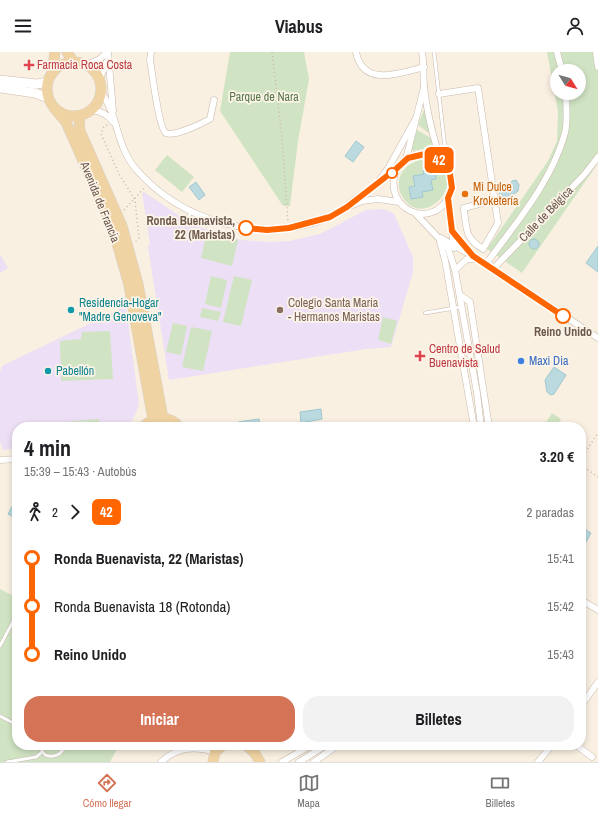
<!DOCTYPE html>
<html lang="es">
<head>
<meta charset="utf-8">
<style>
  body { margin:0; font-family:"Archivo Narrow",sans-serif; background:#f2f2f2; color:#202124; height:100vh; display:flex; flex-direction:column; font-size:15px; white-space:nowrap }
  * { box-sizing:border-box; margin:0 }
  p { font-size:13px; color:#757577 }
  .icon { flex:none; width:22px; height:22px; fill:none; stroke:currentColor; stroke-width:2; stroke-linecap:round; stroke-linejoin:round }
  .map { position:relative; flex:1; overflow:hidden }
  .panel { position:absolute; left:12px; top:370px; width:574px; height:328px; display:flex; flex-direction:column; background:#fff; border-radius:16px; box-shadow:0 2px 6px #0003 }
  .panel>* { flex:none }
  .badge { padding:0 8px; border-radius:6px; font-size:14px; line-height:26px }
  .needle { width:26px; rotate:127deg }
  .tools { position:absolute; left:550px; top:12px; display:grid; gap:8px }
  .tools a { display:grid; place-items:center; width:36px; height:36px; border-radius:50%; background:#fff; box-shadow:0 2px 6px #0003; font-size:20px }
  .map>.badge { position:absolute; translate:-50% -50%; box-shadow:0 0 0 2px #fff }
  .legs { display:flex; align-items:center; gap:6px; height:44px; padding:0 12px; font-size:13px }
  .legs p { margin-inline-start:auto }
  .headline { display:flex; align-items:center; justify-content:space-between; height:68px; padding:0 12px }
  h1 { font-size:22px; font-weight:800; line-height:30px }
  .action { display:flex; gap:8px; margin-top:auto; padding:8px 12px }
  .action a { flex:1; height:46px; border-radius:16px; background:#d47356; color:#fff; font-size:16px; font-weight:800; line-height:46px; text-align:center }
  .action a+a { background:#f2f2f2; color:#202124 }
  ul { padding:0 12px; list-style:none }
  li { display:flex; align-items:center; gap:14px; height:48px; font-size:15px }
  li i { display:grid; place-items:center; width:6px; height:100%; margin:0 5px; background:currentColor }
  li i::after { content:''; width:10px; height:10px; margin:-5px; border:3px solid; border-radius:50%; background:#fff }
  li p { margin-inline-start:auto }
  li:first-child i { background:linear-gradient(#0000 50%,currentColor 0) }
  li:last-child i { background:linear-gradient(currentColor 50%,#0000 0) }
  header { display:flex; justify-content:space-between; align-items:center; height:52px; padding:0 12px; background:#fff; font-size:18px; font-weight:800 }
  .menu { display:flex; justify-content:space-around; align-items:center; height:56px; border-top:1px solid #e0e0e0; background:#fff; font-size:11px; color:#757577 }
  .menu a { display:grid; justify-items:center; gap:2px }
  .menu .on { color:#d47356 }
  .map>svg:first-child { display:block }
</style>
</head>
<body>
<header><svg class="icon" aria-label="menu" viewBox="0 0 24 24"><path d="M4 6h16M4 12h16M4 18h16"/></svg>Viabus<svg class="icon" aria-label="person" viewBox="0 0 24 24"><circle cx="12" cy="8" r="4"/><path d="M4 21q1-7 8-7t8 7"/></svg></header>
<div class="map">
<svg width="598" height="710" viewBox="0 0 598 710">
  <rect width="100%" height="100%" fill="#f9f0e2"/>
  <g fill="#eddff5">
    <path d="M144,140l49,33 48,15 29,2 20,-1 30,-7 46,-24 15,-1 8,2 5,3 19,43v15l-22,75 -25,2 -197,31 -21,-133 2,-3 -8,-51z"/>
    <path d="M0,202l8,14 -8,5z"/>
    <path d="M126,254l13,98 -4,11 -7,12h-111v21l-14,2 -3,-9v-69l2,-6z"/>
  </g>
  <g fill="#d0e4c3" fill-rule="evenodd">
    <path d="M230,0h74l5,27 -11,62 -8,65h-7l-63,-95z"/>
    <path d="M547,0h51v111l-76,110 -35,-24 61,-88 9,-20 1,-29zM557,19h22v22h-22z"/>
    <path d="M425,55l5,27 -12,-9z"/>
    <path d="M417,78l14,8 4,13 -10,-2 -15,2z"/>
    <path d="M167,103l27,22 -12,15 -27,-22z"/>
    <path d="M425,107c53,14 -1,76 -23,37 -10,-19 5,-35 23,-37zM423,117l13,10 -5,1 -9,12v5l-7,-11 9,-12z"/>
    <path d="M207,180l31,8 -6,26 -31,-8z"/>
    <path d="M211,224l16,4 -6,28 -16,-4z"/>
    <path d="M234,224l18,4 -11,46 -18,-4z"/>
    <path d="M202,256l19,4 -3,9 -18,-4z"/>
    <path d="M383,265l14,4 -6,23 -13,-4z"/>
    <path d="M173,271l14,3 -6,29 -15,-3z"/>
    <path d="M191,275l21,4 -9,40 -21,-4z"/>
    <path d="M110,279l3,48 -52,2 -1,-40 21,-2 1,-7z"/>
    <path d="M552,361l9,6 -5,8h-13z"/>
    <path d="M99,367l1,8h-45l-1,-4z"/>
    <path d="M0,537l17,9v147h102l-9,17h-110z"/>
  </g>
  <g fill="#badadf" stroke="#a1c8d0">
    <path d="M356,89l8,6 -11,15 -8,-6z"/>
    <path d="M435,116l1,11 -5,1 2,10 -11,2 1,5 -12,2 -2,-12 6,-1 -2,-10 11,-2 -1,-5z"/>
    <path d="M516,128l3,5 -1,6 -10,8h-5l-4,-4 1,-4 9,-1 3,-9z"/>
    <path d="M196,130l9,13 -6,5 -10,-13z"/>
    <circle cx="534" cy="192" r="5"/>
    <path d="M598,194v26l-12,-9z"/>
    <path d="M554,315l12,8 -12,19 -3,1 -4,-3 -2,-12z"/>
    <path d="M321,357l1,10 -21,4 -1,-11z"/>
    <path d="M259,367l1,8h-21l-1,-5z"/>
    <path d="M15,449l2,1 -1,16 -8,-4z"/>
    <path d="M581,475l10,6 -5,9 -5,-4z"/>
  </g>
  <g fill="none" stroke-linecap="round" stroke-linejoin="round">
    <g stroke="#c8b8ab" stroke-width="4">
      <g id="lane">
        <path d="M434,0l13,113"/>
        <path d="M185,169l7,-10"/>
        <path d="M425,261l36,-6"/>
        <path d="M0,594l17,-32"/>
        <path d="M0,664l17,9"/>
        <path d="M38,693l7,10c9,3 17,0 20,-10"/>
        <path d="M7,710l29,-5 5,-4"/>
      </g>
    </g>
    <g stroke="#c8b8ab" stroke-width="7">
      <g id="street">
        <path d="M108,0l5,59"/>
        <path d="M151,0l-1,8c2,11 9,70 16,73 8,4 35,-9 44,-14l4,-19"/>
        <path d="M356,0c7,36 44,21 68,15"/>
        <path d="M422,0c2,11 1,23 2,34 3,25 8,51 18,75"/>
        <path d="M557,0l5,19"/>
        <path d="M596,0l2,15"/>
        <path d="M85,13l15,-6 7,-7"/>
        <path d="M99,29l8,-20"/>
        <path d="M100,36c4,9 10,18 13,28 6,18 9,36 22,52 47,55 128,77 195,49 11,-5 18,-13 27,-19 13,-10 28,-18 39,-28 5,-5 7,-10 13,-13 26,-12 53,16 39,41 -17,32 -66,12 -52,-29"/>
        <path d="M439,42l39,-6 20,135 -15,26c-18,-11 -16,-19 -19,-38"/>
        <path d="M87,60c11,-3 20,2 26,10"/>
        <path d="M406,107l18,-72"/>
        <path d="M380,127l9,-12 26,-47"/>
        <path d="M448,146l6,50"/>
        <path d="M350,154l12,-5 16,-2 21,3"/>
        <path d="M464,156l30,-8"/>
        <path d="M415,161l33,35 7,22 22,123 4,34"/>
        <path d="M452,179l18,22"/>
        <path d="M441,186l37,21 120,79"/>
        <path d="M440,190l5,18 29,167"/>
        <path d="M486,212c30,-41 65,-81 79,-131 3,-12 1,-28 1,-40"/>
        <path d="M493,217l91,-94 14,-18"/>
        <path d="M455,218l12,-11h10"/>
        <path d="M460,243l10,7 19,125"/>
        <path d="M0,408l17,-1"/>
        <path d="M581,548l17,10"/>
        <path d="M581,654l17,-24"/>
        <path d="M576,693l16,12"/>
        <path d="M161,710c16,-15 33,-16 54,-10"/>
        <path d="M282,710l29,-17"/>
        <path d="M299,710l27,-17"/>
        <path d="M314,710l24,-17"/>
        <path d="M538,710l14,-17"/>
      </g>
    </g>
    <g stroke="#cdbaab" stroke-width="10">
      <g id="secondary">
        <path d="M0,28l37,4 11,-2"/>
        <path d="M0,36l35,5 13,5"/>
      </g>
    </g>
    <g stroke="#d6d0cd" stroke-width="11">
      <g id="primary">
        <path d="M67,0l7,11"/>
        <circle cx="74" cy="37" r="27"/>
        <path d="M52,21l3,-21"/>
        <path d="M54,56l12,14 47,107 16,56 24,135"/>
        <path d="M79,64l1,15 42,95 16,58 25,134"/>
        <path d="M143,375c10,-11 27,-12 36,0"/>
        <path d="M246,693l8,7 6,10"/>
        <path d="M213,710l2,-10 8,-7"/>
      </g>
    </g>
    <g stroke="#cfb3a1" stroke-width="1.5" stroke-dasharray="1 3" stroke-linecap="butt">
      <path d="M272,0l10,86 6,84"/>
      <path d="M107,73l-3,1 -3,8 18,40 16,26 4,38 -3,3"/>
      <path d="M124,158l20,-22"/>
      <path d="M581,407l17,-26"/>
      <path d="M581,413l17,12"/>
    </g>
    <use href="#lane" stroke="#fff" stroke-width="3"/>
    <use href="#street" stroke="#fff" stroke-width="6"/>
    <use href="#secondary" stroke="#fff" stroke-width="9"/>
    <use href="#primary" stroke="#f0d3a2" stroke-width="10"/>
  </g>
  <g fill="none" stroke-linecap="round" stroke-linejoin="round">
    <g stroke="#fff" stroke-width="9">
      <path id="line-1" d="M246,176l21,2 22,-2 41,-11 17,-10 49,-38 12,-11 17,-4 12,4 6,4 7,12 2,14 -4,10 4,33 21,25 90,60"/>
    </g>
    <use href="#line-1" stroke="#f60" stroke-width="6"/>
  </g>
  <g fill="#e0444e" stroke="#fcf4e8" stroke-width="1.5">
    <path d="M27 7h4v4h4v4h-4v4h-4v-4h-4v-4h4z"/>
    <path d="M418 298h4v4h4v4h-4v4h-4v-4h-4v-4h4z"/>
  </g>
  <g fill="#fff" stroke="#f60" stroke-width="2">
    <circle cx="392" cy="121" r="5"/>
    <circle cx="246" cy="176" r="7"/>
    <circle cx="563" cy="264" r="7"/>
  </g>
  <circle fill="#e8710a" stroke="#fcf4e8" stroke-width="1.5" cx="465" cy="142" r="4"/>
  <g fill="#0f9aa8" stroke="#fcf4e8" stroke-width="1.5">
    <circle cx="71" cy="258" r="4"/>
    <circle cx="48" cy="319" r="4"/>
  </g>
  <circle fill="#8d6e63" stroke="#fcf4e8" stroke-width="1.5" cx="280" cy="258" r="4"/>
  <circle fill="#3f7fe0" stroke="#fcf4e8" stroke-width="1.5" cx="521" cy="309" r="4"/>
  <g text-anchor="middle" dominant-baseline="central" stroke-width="3.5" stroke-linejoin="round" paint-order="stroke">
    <g font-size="12" fill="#be3a42" stroke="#fcf4e8" text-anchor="start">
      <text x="37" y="13">Farmacia Roca Costa</text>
      <text x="429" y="297">Centro de Salud<tspan x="429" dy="14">Buenavista</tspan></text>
    </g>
    <g font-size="12" fill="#567749" stroke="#fcf4e8">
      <text x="264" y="45">Parque de Nara</text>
    </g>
    <g font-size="12" fill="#c56008" stroke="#fcf4e8" text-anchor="start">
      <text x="473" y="135">Mi Dulce<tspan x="473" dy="14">Kroketería</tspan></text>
    </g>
    <g font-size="12" fill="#6d584c" stroke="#fcf4e8">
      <text transform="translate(100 150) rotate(68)">Avenida de Francia</text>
      <text transform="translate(546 162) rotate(-46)">Calle de Bélgica</text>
    </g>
    <g font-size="12" font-weight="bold" fill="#6d584c" stroke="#fcf4e8" text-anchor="end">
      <text x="235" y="169">Ronda Buenavista,<tspan x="235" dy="14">22 (Maristas)</tspan></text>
      <text x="563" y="280" text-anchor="middle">Reino Unido</text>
    </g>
    <g font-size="12" fill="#0d838f" stroke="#fcf4e8" text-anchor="start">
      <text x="79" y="251">Residencia-Hogar<tspan x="79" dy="14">"Madre Genoveva"</tspan></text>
      <text x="56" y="319">Pabellón</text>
    </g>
    <g font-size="12" fill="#785e54" stroke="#fcf4e8" text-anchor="start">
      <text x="288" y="251">Colegio Santa María<tspan x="288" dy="14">- Hermanos Maristas</tspan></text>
    </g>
    <g font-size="12" fill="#366cbe" stroke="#fcf4e8" text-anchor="start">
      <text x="529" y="309">Maxi Dia</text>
    </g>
  </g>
</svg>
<div class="tools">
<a><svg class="needle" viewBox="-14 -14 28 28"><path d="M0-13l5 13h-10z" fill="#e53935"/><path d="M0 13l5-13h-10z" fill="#757577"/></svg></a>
</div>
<b class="badge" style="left:439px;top:108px;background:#f60;color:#fff">42</b>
<section class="panel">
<div class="headline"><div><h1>4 min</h1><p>15:39 – 15:43 · Autobús</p></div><b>3.20 €</b></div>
<div class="legs"><svg class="icon" aria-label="walk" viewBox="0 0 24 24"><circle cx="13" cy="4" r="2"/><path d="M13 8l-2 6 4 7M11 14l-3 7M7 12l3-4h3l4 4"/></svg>2<svg class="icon" aria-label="forward" viewBox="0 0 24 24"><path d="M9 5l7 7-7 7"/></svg><b class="badge" style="background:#f60;color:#fff">42</b><p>2 paradas</p></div>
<ul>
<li><i style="color:#f60"></i><b>Ronda Buenavista, 22 (Maristas)</b><p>15:41</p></li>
<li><i style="color:#f60"></i><span>Ronda Buenavista 18 (Rotonda)</span><p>15:42</p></li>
<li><i style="color:#f60"></i><b>Reino Unido</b><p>15:43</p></li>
</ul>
<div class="action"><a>Iniciar</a><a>Billetes</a></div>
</section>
</div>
<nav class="menu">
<a class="on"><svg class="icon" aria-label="directions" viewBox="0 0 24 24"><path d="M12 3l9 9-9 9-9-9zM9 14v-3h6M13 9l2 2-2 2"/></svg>Cómo llegar</a>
<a><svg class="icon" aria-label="map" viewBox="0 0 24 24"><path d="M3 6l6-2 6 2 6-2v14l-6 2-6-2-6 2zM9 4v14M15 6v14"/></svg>Mapa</a>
<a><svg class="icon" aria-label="tickets" viewBox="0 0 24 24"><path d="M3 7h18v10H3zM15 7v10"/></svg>Billetes</a>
</nav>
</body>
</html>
